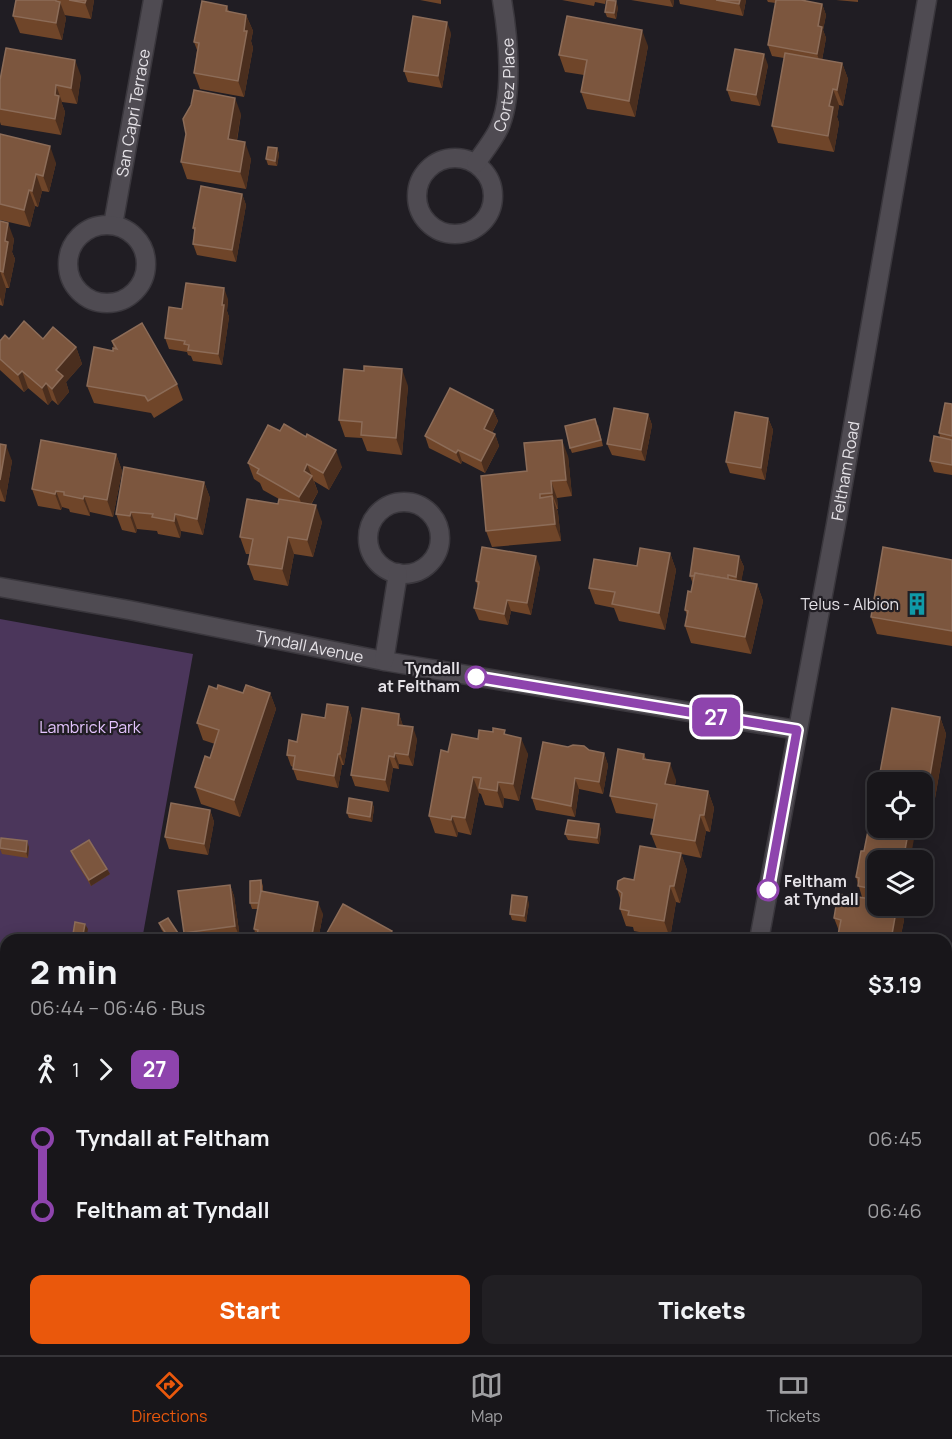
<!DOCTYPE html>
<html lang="en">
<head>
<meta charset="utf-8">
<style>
  body { margin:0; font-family:Manrope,sans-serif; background:#211f23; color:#f1f3f6; height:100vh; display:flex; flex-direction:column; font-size:22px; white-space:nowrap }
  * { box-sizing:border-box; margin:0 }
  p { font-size:20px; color:#9f9fa2 }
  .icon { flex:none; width:33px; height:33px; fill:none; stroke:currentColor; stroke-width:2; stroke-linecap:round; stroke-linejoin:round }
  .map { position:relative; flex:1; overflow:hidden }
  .side { position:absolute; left:0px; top:934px; width:952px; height:422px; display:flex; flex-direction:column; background:#18161a; border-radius:18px 18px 0 0; box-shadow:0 3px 15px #0003,0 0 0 2px #363539 }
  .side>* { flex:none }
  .badge { padding:0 12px; border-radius:9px; font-size:21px; line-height:39px }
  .controls { position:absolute; left:867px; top:772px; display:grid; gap:12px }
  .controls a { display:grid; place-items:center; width:66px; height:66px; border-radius:12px; background:#18161a; box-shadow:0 3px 15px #0003,0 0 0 2px #363539; font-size:30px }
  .map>.badge { position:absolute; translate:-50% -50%; box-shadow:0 0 0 3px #fff }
  .legs { display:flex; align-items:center; gap:9px; height:66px; padding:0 30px; font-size:20px }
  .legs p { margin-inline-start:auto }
  .head { display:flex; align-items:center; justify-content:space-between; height:102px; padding:0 30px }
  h1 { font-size:33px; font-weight:800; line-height:45px }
  .action { display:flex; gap:12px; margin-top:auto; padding:12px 30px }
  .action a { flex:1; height:69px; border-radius:12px; background:#ea580c; color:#fff; font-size:24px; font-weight:800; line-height:69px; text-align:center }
  .action a+a { background:#211f23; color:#f1f3f6 }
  ul { padding:0 30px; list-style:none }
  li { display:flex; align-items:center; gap:21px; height:72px; font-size:22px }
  li i { display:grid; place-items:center; width:9px; height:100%; margin:0 8px; background:currentColor }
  li i::after { content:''; width:15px; height:15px; margin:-8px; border:4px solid; border-radius:50%; background:#18161a }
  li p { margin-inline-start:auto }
  li:first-child i { background:linear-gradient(#0000 50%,currentColor 0) }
  li:last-child i { background:linear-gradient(currentColor 50%,#0000 0) }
  .menu { display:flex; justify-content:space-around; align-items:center; height:84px; border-top:2px solid #363539; background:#18161a; font-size:16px; color:#9f9fa2 }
  .menu a { display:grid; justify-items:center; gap:3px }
  .menu .selected { color:#ea580c }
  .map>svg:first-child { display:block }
</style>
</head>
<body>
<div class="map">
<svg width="952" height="1355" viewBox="0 0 952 1355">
  <rect width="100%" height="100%" fill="#201d23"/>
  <path fill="#4b365b" d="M0,619l193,35 -51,286h-136v410h63l-1,5h-68z"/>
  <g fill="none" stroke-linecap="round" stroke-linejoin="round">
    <g stroke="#3a373d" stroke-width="21">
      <g id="minor">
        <circle cx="455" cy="196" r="38"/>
        <path id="s1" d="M476,163c7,-10 15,-20 21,-31 18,-32 11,-97 5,-132"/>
        <path id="s2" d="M113,225l40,-225"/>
        <circle cx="107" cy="264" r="39"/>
        <circle cx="404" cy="538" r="36"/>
        <path id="s3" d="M0,587l129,23 255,51 413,69"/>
        <path d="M384,661l14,-88"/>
        <path id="s4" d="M759,940l77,-416 91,-524"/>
        <path d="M946,1136l6,1"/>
        <path d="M221,1355l1,-5"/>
        <path d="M686,1355v-5"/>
      </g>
    </g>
    <use href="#minor" stroke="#4f4b52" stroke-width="18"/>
  </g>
  <g fill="#6f4529">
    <path d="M16,0h78l-3,19 -27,-4 2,3 -4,22 -42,-7 -7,-17z"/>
    <path d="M420,0h21v4z"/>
    <path d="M562,0h44l-1,4 -10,-2 -1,4z"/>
    <path d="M631,0h43l-1,7z"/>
    <path d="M679,0h67l-3,16 -63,-12z"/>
    <path d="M767,0h34l21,4 4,11 -3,15 3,8 -4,22 20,3 6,16 -5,27 -4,-1 -2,12 2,6 -5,29 -56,-9 -6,-17 12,-68 -12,-2 -4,-11 8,-42 -8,-1z"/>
    <path d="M836,0h22v2z"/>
    <path d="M227,6l2,6 17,3 7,16 -2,10 2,7 -9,49 -44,-8 -6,-16 3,-23 -3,-8z"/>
    <path d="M618,7l-2,12 -9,-2 -2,-5z"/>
    <path d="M451,33l-9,55 -34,-6 -4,-11z"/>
    <path d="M648,46l-13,71 -48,-8 -6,-17 3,-17 -19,-3 -6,-17z"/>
    <path d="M768,65l-8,41 -29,-5 -4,-11z"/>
    <path d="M81,76l-4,28 -15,-2v2l3,8 -4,23 -60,-10 -1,-3v-42z"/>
    <path d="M241,114l-4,27 14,18 -5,30 -59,-10 -6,-17z"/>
    <path d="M0,134l56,29 -7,29 -7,-1 -4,16 -3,-1 -5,21 -30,-7z"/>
    <path d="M277,148l2,6 -2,12 -9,-1 -2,-6z"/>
    <path d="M242,194l4,11 -10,57 -39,-7 -4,-11 2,-11 -2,-5z"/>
    <path d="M0,221l14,18 -2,13 3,7 -6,29h-3l-3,18 -3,-1z"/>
    <path d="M228,299l-1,12 2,6 -7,48 -29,-4 -2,-5 -3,-1 -1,-3 -18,-3 -4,-11 17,-29z"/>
    <path d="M9,339h34l33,8 6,17 -16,18 3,10 -11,13 -6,-5 -4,5 -20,-17 -4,4 -24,-22v-29z"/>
    <path d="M112,341l65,43 6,16 -29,18 -3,-5 -57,-10 -7,-17 27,-37z"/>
    <path d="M408,386l-6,69 -35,-4 -5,-13 -17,-1 -6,-17z"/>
    <path d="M952,404v71l-18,-3 -4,-11 10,-24 -1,-4z"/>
    <path d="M493,410l5,11 -6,12 3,1 4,12 -14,27 -23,-12 -1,3 -32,-16 -4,-12z"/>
    <path d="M648,414l4,11 -7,36 -33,-6 -5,-11z"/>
    <path d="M768,418l5,12 -8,50 -35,-7 -4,-11z"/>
    <path d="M598,425l5,21 -31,7 -2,-5z"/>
    <path d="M280,431l62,36 -13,23 -15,-9 4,11 -7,13 11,17 -9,35 -19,-3 -6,32 -34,-6 -6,-16 2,-10h-4l-6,-17 38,-33 1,-5 -16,-9 -3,-7 -6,-4 -6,-16z"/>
    <path d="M0,444l12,17 -7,41 -5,-1z"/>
    <path d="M116,454l6,17 -9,46 -23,-5v4l-20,-4 -1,-3 -7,-2 -1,3 -23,-4 -6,-17z"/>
    <path d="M568,456l4,40 -15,2 1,11h-1l1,4 3,28 -69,6 -6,-16 41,-60z"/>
    <path d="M204,482l6,16 -7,37 -22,-4 -1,7 -22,-4 -1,-3 -20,-2 -1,4 -14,-3 -6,-16z"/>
    <path d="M670,553l6,17 -11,60 -46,-9 -5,-13 -19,-4 -6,-16 48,-22z"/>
    <path d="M739,556l5,11 -3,14 16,3 6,17 -12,53 -60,-11 -6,-17 2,-11 -2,-5 6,-18 2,-8 -3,-8z"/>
    <path d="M952,560v86l-75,-12 -6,-17z"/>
    <path d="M540,567l-9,48 -20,-4 -3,14 -29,-5 -5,-12 4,-21 -2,-6z"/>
    <path d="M217,689l26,4h27l6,16 -36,108 -39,-13 -6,-17 15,-29 5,-14 -12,-4 -6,-17z"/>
    <path d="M348,707l4,12 -8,46h-2l-4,23 -41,-8 -4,-11v-2l-2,-1 -4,-11 10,-13 28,-24z"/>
    <path d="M399,714l4,12 14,13 -4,27 -14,-2v5l-6,-1 -4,24 -34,-6 -4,-11z"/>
    <path d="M940,717l6,17 -13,76 -11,-2v-25z"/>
    <path d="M493,732l14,3 21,19 -9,47 -15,-3 -1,10 -18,-3 -4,-11 -2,-1 -8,42 -13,-3 -1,5 -22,-4 -6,-17 19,-64z"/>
    <path d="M589,750l15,3 4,12 -5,29 -24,-5 -4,28 -39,-7 -4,-12z"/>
    <path d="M644,754l2,5 30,21 -1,5 33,6 6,17 -4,24 -4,-1 -5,27 -20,-4 6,16 -7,33 -4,-1 -6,36 -36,-7 -1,-4 -7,-1 -6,-17 1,-8 -4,-12 17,-9 23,-31 -6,-15 3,-15 -38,-6 -6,-17z"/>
    <path d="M372,802l2,6 -2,14 -23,-4 -2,-5z"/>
    <path d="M210,810l4,12 -6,33 -39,-6 -4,-12z"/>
    <path d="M599,824l2,6 -2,14 -31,-4 -3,-6z"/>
    <path d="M0,845l29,2 -1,11 -26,-4 -2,-5z"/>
    <path d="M71,851l36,18 3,5 -19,12 -18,-29z"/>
    <path d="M878,861v39l-16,-3 -6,-20z"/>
    <path d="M261,880l2,6v5l60,23 -5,26h-62v-4l-2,-7 4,-20h-6l-2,-6z"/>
    <path d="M230,885l4,11 6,42 -25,2h-29l-2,-7z"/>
    <path d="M529,903l-3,19 -14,-2 -2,-6z"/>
    <path d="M878,906h21l5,14 -4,20h-63l2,-9 -5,-13z"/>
    <path d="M159,923l21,15 -4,2h-7l-8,-11z"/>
    <path d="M946,975l6,1v22l-6,-1z"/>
    <path d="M952,1183v61l-6,-1v-58l5,1z"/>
    <path d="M132,1350h27l-1,5z"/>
  </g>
  <g fill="#4a2e1e">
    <path d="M56,0h1l2,5 1,-3 6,16 -4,22 -6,-17z"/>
    <path d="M86,0h8l-3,19 -6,-16z"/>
    <path d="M670,0h4l-1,7z"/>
    <path d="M740,0h6l-3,16 -4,-12z"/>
    <path d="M616,1l2,6 -2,12 -2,-6z"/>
    <path d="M822,4l4,11 -3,15 3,8 -5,27 -4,-11 1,-28z"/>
    <path d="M246,15l7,16 -2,10 2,7 -9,49 -6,-16 6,-50z"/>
    <path d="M447,22l4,11 -9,55 -4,-12z"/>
    <path d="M642,30l6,16 -13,71 -6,-16z"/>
    <path d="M764,54l4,11 -8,41 -4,-11z"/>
    <path d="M75,60l6,16 -4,28 -6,-16z"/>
    <path d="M842,63l6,16 -5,27 -6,-16z"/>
    <path d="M56,85l6,17v2l3,8 -4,23 -6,-16v-24z"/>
    <path d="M833,89l6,16 -2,12 2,6 -5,29 -6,-16 1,-30z"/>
    <path d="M235,98l6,16 -7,42 -6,-17z"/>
    <path d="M245,142l6,17 -5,30 -6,-17z"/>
    <path d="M50,146l6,17 -7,29 -6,-16z"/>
    <path d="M277,148l2,6 -2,12 -2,-5z"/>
    <path d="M36,174l6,17 -4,16 -6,-16z"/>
    <path d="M29,190l6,16 -5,21 -6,-17z"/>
    <path d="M242,194l4,11 -10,57 -4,-12z"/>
    <path d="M8,223l6,16 -2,13 3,7 -6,29 -6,-16 2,-31z"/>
    <path d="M0,271l6,17 -3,18 -3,-9z"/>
    <path d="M224,288l4,11 -1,12 2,6 -7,48 -4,-11z"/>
    <path d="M76,347l6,17 -16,18 3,10 -11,13 -6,-16 4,-19z"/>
    <path d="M402,369l6,17 -6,69 -6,-17z"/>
    <path d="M22,371l6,17 -4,4 -6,-17z"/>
    <path d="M46,383l6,17 -4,5 -6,-17z"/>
    <path d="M493,410l5,11 -10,19 -4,-11z"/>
    <path d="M648,414l4,11 -7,36 -4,-11z"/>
    <path d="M768,418l5,12 -8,50 -4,-12z"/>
    <path d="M495,434l4,12 -14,27 -4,-12z"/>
    <path d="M562,440l6,16 4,40 -6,-16z"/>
    <path d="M6,445l6,16 -7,41 -5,-14v-8z"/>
    <path d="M336,450l6,17 -13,23 -6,-17z"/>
    <path d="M458,450l4,11 -1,3 -5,-11z"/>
    <path d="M116,454l6,17 -9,46 -6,-17z"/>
    <path d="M307,464l11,28 -13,22 -6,-17 5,-26z"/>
    <path d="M551,481l6,17 1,11 -6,-16z"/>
    <path d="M204,482l6,16 -7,37 -6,-16z"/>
    <path d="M56,491l6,16 -1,3 -6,-16z"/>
    <path d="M84,496l6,16v4l-7,-17z"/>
    <path d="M552,496l6,17 3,28 -6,-17z"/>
    <path d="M316,505l6,17 -9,35 -6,-17z"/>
    <path d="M131,512l6,17 -1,4 -6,-17z"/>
    <path d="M175,514l6,17 -1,7 -6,-17z"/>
    <path d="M288,537l6,17 -6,32 -6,-17z"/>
    <path d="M670,553l6,17 -11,60 -6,-17z"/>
    <path d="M536,556l4,11 -9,48 -4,-12z"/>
    <path d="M739,556l5,11 -4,21 -4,-11z"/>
    <path d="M757,584l6,17 -12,53 -6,-17z"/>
    <path d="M507,600l4,11 -3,14 -4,-11z"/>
    <path d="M270,693l6,16 -36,108 -6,-17z"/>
    <path d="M348,707l4,12 -8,46 -4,-11z"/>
    <path d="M399,714l4,12 -5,-1z"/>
    <path d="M940,717l6,17 -13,76 -6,-17z"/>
    <path d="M413,727l4,12 -4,27 -5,-11z"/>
    <path d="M521,738l7,16 -9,47 -6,-17z"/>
    <path d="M395,753l4,11v5l-5,-12z"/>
    <path d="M604,753l4,12 -5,29 -4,-12z"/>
    <path d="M338,754l4,11 -4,23 -4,-12z"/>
    <path d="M389,756l4,12 -4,24 -4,-12z"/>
    <path d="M670,763l6,17 -4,20 -7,-16z"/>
    <path d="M473,777l6,16 -8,42 -6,-17z"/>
    <path d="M575,778l4,11 -4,28 -4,-11z"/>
    <path d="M498,782l6,16 -1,10 -6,-17z"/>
    <path d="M708,791l6,17 -4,24 -6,-17z"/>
    <path d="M372,802l2,6 -2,14 -2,-5z"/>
    <path d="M210,810l4,12 -6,33 -4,-11z"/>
    <path d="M700,815l6,16 -5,27 -6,-17z"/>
    <path d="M452,816l6,16 -1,5 -6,-17z"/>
    <path d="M599,824l2,6 -2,14 -2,-6z"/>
    <path d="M909,828h7l-6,33h-7z"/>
    <path d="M27,841l2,6 -1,11 -2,-6z"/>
    <path d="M681,853l6,17 -7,33 -6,-17z"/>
    <path d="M107,869l3,5 -19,12 -2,-6z"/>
    <path d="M230,885l4,11 6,42 -5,-12z"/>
    <path d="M670,886l6,16 -6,36 -6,-17z"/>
    <path d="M527,897l2,6 -3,19 -2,-6z"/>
    <path d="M318,902l5,12 -5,26h-6z"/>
    <path d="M897,906h2l5,14 -4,20h-9z"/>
    <path d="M85,924l3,5 -2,11h-4z"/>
    <path d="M392,931l3,9h-8z"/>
    <path d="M178,933l2,5 -4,2h-6l-1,-2z"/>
    <path d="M310,1350h6l-1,5h-6z"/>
    <path d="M466,1350h10l-2,5h-7l-2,-3z"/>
    <path d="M609,1350h4l2,5h-7z"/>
  </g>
  <g fill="#7c563e" stroke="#8c6c58" stroke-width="1.5">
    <path d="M16,0h40v1l4,1 -4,21 -43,-7z"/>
    <path d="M69,0h17l-1,3z"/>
    <path d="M607,0l9,1 -2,12 -9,-1z"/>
    <path d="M716,0h24l-1,4z"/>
    <path d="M776,0h25l21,4 -4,22 4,1 -5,27 -49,-9z"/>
    <path d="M202,1l25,5 -1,5 20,4 -2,16h3l-9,50 -44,-8 5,-30 -5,-1z"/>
    <path d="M413,16l34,6 -9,54 -34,-5z"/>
    <path d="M567,16l75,14 -13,71 -48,-9 6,-32 -28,-5z"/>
    <path d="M6,48l69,12 -4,28 -15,-3 -1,10 4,1 -4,23 -55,-10v-29z"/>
    <path d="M735,49l29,5 -8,41 -29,-5z"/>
    <path d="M785,53l57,10 -5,27 -4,-1 -4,17 4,1 -5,29 -56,-10z"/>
    <path d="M194,90l41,8 -7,41 17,3 -5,30 -59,-10 5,-28 -3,-15 8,-14z"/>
    <path d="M0,134l50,12 -7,30 -7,-2 -4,17 -3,-1 -5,20 -24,-6z"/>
    <path d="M268,147l9,1 -2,13 -9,-2z"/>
    <path d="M201,186l41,8 -10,56 -39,-6 2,-16h-2z"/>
    <path d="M0,221l8,2 -3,18 3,1 -5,30 -3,-1v1z"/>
    <path d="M186,283l38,5 -2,17h2l-6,49 -30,-4 1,-5 -5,-1 1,-3 -20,-3 4,-31 13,2z"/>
    <path d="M24,321l19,18 10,-12 23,20 -20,23 7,6 -11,13 -6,-6 -4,5 -20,-17 -4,4 -18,-16v-18l5,-6 4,4z"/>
    <path d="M142,323l35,61 -29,17 -3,-5 -58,-10 7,-39 19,4v-3l4,1 -5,-8z"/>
    <path d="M364,366l38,3 -6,69 -35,-3 1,-13 -23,-2 5,-51 20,2z"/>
    <path d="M450,388l43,22 -9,19 11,5 -14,27 -23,-11 -2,3 -31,-17z"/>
    <path d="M945,403l7,1v32l-13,-3z"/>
    <path d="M614,408l34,6 -7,36 -34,-6z"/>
    <path d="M735,412l33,6 -7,50 -35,-6z"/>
    <path d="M595,419l6,21 -31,8 -5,-22z"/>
    <path d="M284,424l22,13 1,-3 29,16 -13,23 -16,-9 -3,7 8,5 -13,21 -42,-24 2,-4 -11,-6 20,-38 12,6z"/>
    <path d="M934,436l18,4v25l-22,-4z"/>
    <path d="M41,440l75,14 -9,46 -23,-4 -1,3 -19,-4v-3l-8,-1 -1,3 -23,-5z"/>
    <path d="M562,440l4,40 -15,1 1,12 -12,1v4l12,-2 3,28 -69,7 -5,-55 46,-5 -3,-28z"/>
    <path d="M0,444l6,1 -6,35z"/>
    <path d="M124,467l80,15 -7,37 -22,-5 -1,7 -22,-4 1,-3 -22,-2 -1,4 -14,-2z"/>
    <path d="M247,499l31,5 1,-5 37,6 -9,35 -19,-3 -6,32 -34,-5 5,-25 -13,-2z"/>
    <path d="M482,547l54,9 -9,47 -20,-3 -3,14 -30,-6 5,-26 -3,-1z"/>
    <path d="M883,547l69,13v71l-81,-14z"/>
    <path d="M640,548l30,5 -11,60 -47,-9 3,-12 -26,-4 5,-29 43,7z"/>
    <path d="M694,548l45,8 -3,21 -8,-2v4l-33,-6 -1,3h-4z"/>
    <path d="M695,573l62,11 -12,53 -60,-11 3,-15 -3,-1 3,-19 3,1z"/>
    <path d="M218,685l25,8 3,-8 24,8 -36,107 -39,-13 10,-31 5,2 9,-28 -22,-7 12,-37 8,3z"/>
    <path d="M327,704l21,3 -8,47h-2l-4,22 -41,-7 2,-13 -8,-1 2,-15 8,2 5,-28 23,4z"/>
    <path d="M362,708l37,6 -1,11 15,2 -5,28 -13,-2 -1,4 -5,-1 -4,24 -34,-5z"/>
    <path d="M892,708l48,9 -13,76 -5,-1v-9h-44z"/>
    <path d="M493,728l12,2 -1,4 17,4 -8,46 -15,-2 -1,9 -18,-3 2,-10 -8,-1 -8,41 -13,-2 -1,4 -22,-4 12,-66 7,2 4,-18 26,5 1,-9 14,2z"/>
    <path d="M543,742l25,5 5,-2 11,1 5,4 15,3 -5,29 -24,-4 -4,28 -39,-8z"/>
    <path d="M618,749l26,5 -1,5 27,4 -5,21 43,7 -4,24h-4l-5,26 -44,-7 6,-30 -47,-8z"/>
    <path d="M349,798l23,4 -2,15 -23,-4z"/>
    <path d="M171,803l39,7 -6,34 -39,-7z"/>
    <path d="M568,820l31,4 -2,14 -32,-4z"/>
    <path d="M878,824v4h31l-6,33h-25v29l-20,-4 1,-8 -3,-1 5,-26h3l4,-20 8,1z"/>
    <path d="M1,838l26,3 -1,11 -26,-4z"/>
    <path d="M89,840l18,29 -18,11 -18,-29z"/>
    <path d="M640,846l41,7 -7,33h-4l-6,35 -36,-6 1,-4 -9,-2 2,-16 -5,-4 1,-8 6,-3 10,2z"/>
    <path d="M261,880v13l-2,10h-9v-22z"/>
    <path d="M230,885l5,41 -51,7 -6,-42z"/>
    <path d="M261,891l57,11 -7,38 -19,-4v4h-36l2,-10 -4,-1z"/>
    <path d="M838,894l40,6v6h19l-6,34h-54l4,-20 -7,-2z"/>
    <path d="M512,895l15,2 -3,19 -14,-2z"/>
    <path d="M343,904l49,27 -5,9h-64z"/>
    <path d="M168,918l10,15 -9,5 -10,-15z"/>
    <path d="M75,922l10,2 -3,16h-10z"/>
    <path d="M946,975l6,1v17l-6,-1z"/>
    <path d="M952,1183v50l-6,-1v-47l5,1z"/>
    <path d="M946,1347l6,8h-31v-4l3,-1h22z"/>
    <path d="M109,1350h20l21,4v1h-42z"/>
    <path d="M271,1350h39l-1,5h-39z"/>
    <path d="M425,1350h41l-1,2 3,1 -1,2h-45z"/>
    <path d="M569,1350h40l-1,5h-40z"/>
    <path d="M803,1350h104v4l11,1h-122z"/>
    <path d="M752,1352l15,3h-15z"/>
  </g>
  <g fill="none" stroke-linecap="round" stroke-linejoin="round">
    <g stroke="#fff" stroke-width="14">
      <path id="line-1" d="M476,677l321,53 -29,160"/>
    </g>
    <use href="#line-1" stroke="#8e44ad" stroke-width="9"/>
  </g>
  <defs>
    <g id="building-bare" transform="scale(1.8)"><path d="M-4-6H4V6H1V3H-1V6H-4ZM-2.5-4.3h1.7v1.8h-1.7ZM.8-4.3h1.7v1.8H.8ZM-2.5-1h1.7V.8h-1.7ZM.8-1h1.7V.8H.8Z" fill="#0f9aa8" stroke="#201d23" stroke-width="2.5" paint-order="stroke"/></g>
  </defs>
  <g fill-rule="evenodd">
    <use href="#building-bare" x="917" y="604"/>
  </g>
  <g fill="#fff" stroke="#8e44ad" stroke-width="3">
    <circle cx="476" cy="677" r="10"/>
    <circle cx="768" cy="890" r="10"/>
  </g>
  <g text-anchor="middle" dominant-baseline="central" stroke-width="4.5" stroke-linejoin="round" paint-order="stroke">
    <g font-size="16" fill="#e5e2e7" stroke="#201d23">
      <text stroke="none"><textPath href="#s1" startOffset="86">Cortez Place</textPath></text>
      <text stroke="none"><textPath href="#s2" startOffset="114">San Capri Terrace</textPath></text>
      <text stroke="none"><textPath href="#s4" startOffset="477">Feltham Road</textPath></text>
      <text stroke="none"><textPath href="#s3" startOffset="315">Tyndall Avenue</textPath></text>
    </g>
    <g font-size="16" fill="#e5e2e7" stroke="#201d23" text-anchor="end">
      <text x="899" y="604">Telus - Albion</text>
    </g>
    <g font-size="16" font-weight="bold" fill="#e5e2e7" stroke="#201d23" text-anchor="end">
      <text x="460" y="668">Tyndall<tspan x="460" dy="18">at Feltham</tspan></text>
      <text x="784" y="881" text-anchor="start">Feltham<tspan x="784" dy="18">at Tyndall</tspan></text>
    </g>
    <g font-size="16" fill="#e4c4fe" stroke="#201d23">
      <text x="90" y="727">Lambrick Park</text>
    </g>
  </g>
</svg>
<div class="controls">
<a><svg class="icon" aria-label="locate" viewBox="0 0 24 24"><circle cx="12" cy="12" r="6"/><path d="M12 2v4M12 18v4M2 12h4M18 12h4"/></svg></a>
<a><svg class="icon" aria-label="layers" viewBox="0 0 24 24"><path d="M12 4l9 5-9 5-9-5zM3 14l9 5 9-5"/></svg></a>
</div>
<b class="badge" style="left:716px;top:717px;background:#8e44ad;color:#fff">27</b>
<section class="side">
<div class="head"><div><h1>2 min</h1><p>06:44 – 06:46 · Bus</p></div><b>$3.19</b></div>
<div class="legs"><svg class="icon" aria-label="walk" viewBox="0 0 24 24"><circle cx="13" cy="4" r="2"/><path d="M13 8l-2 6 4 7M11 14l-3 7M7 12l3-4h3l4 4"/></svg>1<svg class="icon" aria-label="forward" viewBox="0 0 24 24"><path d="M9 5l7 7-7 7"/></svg><b class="badge" style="background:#8e44ad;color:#fff">27</b></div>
<ul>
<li><i style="color:#8e44ad"></i><b>Tyndall at Feltham</b><p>06:45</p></li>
<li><i style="color:#8e44ad"></i><b>Feltham at Tyndall</b><p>06:46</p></li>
</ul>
<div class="action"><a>Start</a><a>Tickets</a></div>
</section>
</div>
<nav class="menu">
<a class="selected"><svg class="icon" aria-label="directions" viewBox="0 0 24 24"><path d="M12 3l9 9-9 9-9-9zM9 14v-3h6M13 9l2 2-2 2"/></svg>Directions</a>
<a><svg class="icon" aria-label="map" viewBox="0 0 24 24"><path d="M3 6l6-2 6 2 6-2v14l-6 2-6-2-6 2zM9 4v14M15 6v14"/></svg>Map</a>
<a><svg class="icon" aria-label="tickets" viewBox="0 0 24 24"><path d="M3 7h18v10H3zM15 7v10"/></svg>Tickets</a>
</nav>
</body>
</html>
